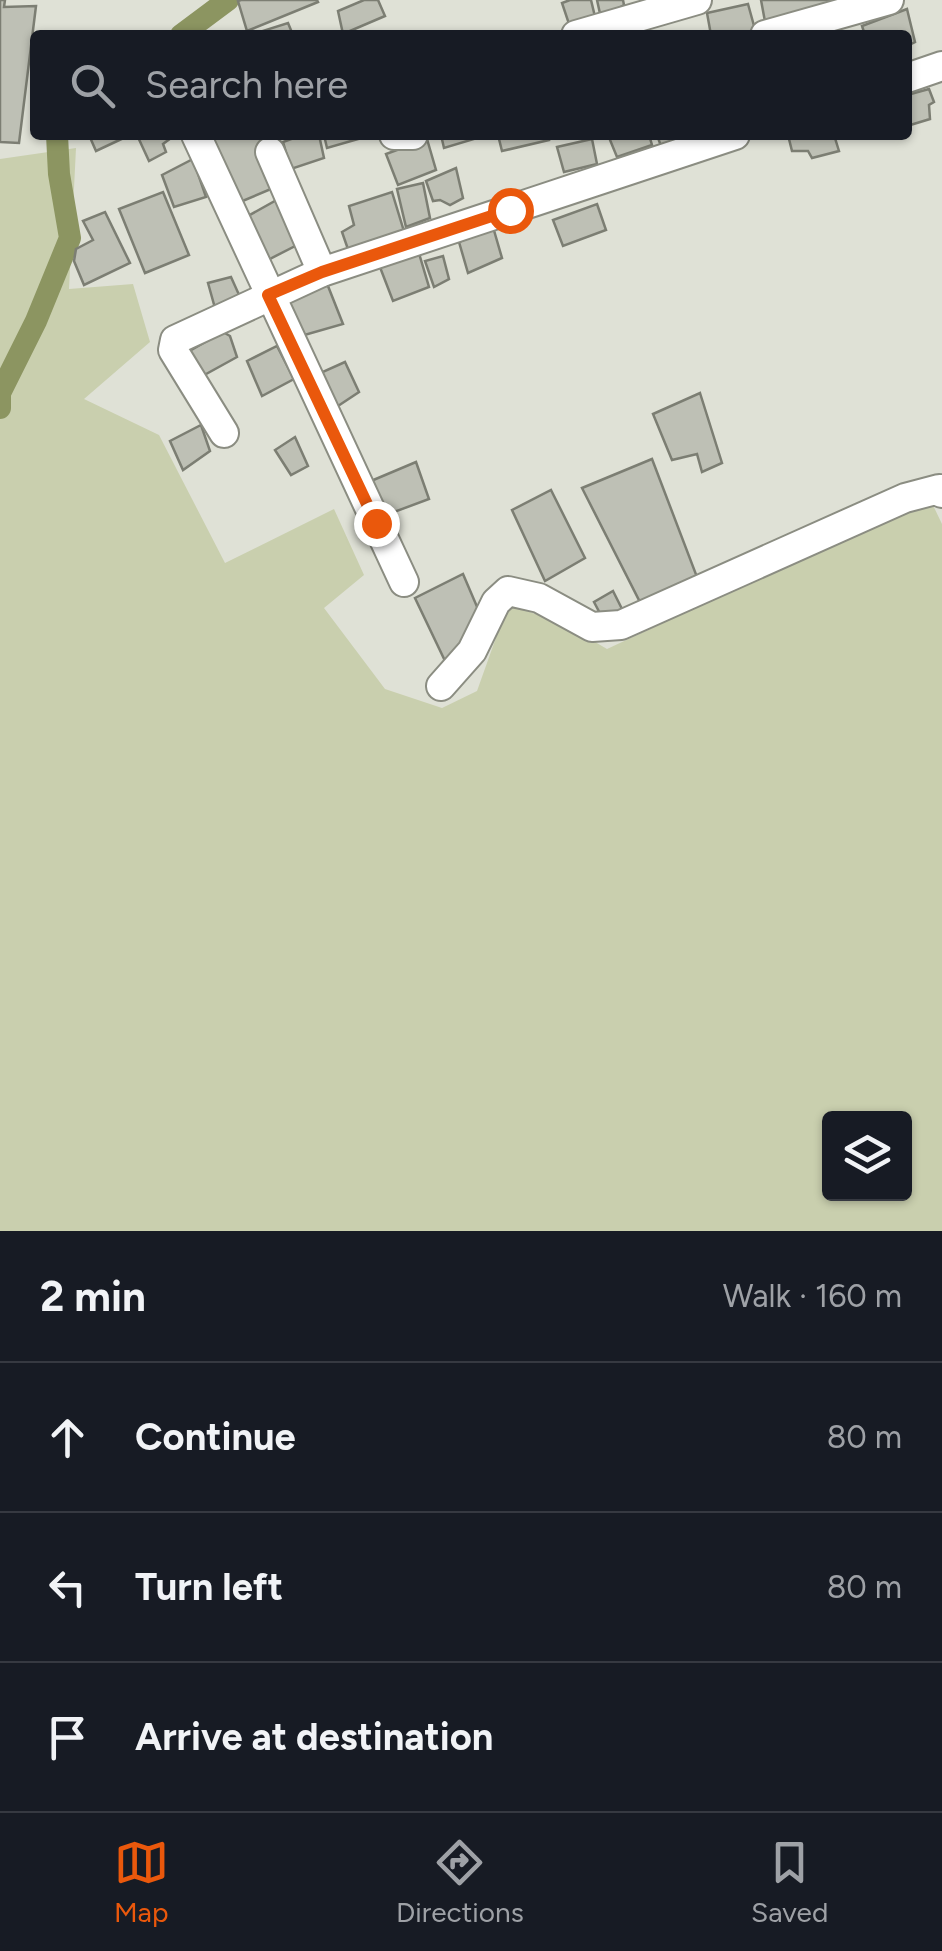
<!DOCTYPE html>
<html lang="en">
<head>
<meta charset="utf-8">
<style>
  :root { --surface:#171b24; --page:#20242c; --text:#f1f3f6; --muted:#9ea1a6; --line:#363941; --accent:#ea580c }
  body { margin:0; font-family:Figtree,sans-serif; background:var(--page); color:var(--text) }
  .controls { position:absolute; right:30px; bottom:30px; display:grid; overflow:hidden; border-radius:10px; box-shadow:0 2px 8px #0004 }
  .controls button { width:90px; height:90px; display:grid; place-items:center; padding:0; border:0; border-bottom:2px solid var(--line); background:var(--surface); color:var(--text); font:50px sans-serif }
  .stop { position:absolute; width:30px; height:30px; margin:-22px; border:8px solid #ea580c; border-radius:50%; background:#fff }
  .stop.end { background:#ea580c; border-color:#fff; box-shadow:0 2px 10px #0008 }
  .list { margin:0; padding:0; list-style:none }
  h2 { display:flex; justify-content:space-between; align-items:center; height:130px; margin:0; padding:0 40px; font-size:42px }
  h2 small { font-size:32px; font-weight:400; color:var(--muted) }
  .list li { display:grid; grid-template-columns:65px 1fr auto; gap:30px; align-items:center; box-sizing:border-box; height:150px; padding:0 40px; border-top:2px solid var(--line) }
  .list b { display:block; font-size:38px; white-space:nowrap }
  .list em { font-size:32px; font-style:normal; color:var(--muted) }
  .icon { flex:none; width:55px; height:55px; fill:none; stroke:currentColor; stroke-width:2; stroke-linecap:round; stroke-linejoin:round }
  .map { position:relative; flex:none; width:942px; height:1231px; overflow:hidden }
  .search { position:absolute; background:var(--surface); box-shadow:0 2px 8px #0004; left:30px; right:30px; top:30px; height:110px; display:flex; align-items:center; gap:25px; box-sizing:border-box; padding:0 35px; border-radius:10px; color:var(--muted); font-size:38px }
  .sheet { height:580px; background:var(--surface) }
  nav { display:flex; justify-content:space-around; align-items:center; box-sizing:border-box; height:140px; border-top:2px solid var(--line); background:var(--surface); font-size:28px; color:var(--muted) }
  nav a { display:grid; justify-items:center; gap:5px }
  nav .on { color:var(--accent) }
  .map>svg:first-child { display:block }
  .green { fill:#c9cfae; fill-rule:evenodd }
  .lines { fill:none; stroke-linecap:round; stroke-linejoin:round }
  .canal { stroke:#8c9561; stroke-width:22 }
  .building { fill:#bec0b5; stroke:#7c7e73; stroke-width:2.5 }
  .minor-casing { stroke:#8b8d82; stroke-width:32 }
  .minor { stroke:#fff; stroke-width:28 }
  .route { stroke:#ea580c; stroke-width:12 }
</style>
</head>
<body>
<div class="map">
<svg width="942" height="1231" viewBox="0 0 942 1231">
  <rect width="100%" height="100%" fill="#dfe1d6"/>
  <!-- green -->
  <path class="green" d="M 76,148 L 69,289 L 133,284 L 150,342 L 84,399 L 159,435 L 225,563 L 334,509 L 364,575 L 324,608 L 385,689 L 442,708 L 477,691 L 508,604 L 568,626 L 607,649 L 930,499 L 942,524 L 942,1231 L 0,1231 L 0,159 ZM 830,1118 L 904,1118 L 904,1194 L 830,1194 Z"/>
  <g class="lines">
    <!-- canal -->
    <g class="canal">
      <polyline points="181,35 228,0"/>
      <polyline points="0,408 0,393 36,321 70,238 59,174 57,135"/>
    </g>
  </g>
  <!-- building -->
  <g class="building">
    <polygon points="0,0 5,0 4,7 36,6 19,143 0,142"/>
    <polygon points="241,0 317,0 318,2 247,31 238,1"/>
    <polygon points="364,0 378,0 385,16 343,34 338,11"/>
    <polygon points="570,0 591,0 596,21 571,30 562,3"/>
    <polygon points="597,0 623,0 624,5 601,18"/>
    <polygon points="761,0 858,0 766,27"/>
    <polygon points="748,4 756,33 711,35 707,13"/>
    <polygon points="907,9 915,42 907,46 907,35 865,35 862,26"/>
    <polygon points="288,23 293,35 250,35"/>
    <polygon points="929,89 934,102 929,105 930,119 907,126 907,95"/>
    <polygon points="89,135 130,135 96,151"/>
    <polygon points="137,135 170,135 171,138 163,144 166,152 149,161"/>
    <polygon points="202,135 260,135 278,186 233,205"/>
    <polygon points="302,135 319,135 324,158 291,169 283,142"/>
    <polygon points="324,135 372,135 327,148"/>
    <polygon points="441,135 483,135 484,136 444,148"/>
    <polygon points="498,135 548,135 549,140 502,151"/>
    <polygon points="608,135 649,135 652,145 617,157"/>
    <polygon points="657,135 688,135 689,139 662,149"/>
    <polygon points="788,135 834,135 839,151 812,158 808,151 792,151"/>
    <polygon points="427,139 436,170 398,185 386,154"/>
    <polygon points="592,139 597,164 564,172 557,147"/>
    <polygon points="193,159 206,197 174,207 162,175"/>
    <polygon points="456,168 463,198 450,205 440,200 433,201 426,181"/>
    <polygon points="423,183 430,218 406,227 397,189"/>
    <polygon points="163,192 189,255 145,273 119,209"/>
    <polygon points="392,192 406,238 350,255 342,232 354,225 349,206"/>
    <polygon points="282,197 303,242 260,264 239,221"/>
    <polygon points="597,204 606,230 563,246 553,220"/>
    <polygon points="105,212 130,263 84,285 74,261 76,249 93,240 83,221"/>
    <polygon points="493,227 502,258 468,273 459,242"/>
    <polygon points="418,250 429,287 393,301 378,262"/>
    <polygon points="443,256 449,279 434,287 425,261"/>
    <polygon points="231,277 240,297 215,308 208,283"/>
    <polygon points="326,281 343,324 301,336 284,300"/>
    <polygon points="223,332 230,336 237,357 197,379 186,353"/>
    <polygon points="277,346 294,379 262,396 247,361"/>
    <polygon points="345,362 359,392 335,408 318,374"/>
    <polygon points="700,393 722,463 702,472 697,454 672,460 653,414"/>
    <polygon points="201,425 210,451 183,470 170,441"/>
    <polygon points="295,437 308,466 291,475 275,450"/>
    <polygon points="652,459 697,577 641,604 582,488"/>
    <polygon points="416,462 429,499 386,515 371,481"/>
    <polygon points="551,490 585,558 545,581 512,510"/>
    <polygon points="463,574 478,609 460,655 446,663 415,598"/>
    <polygon points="613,591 624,613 603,619 594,602"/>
  </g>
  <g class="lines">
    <defs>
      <g id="minor">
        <polyline points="576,35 697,0"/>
        <polyline points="765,35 889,0"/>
        <polyline points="907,78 942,66"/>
        <polyline points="196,135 404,582"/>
        <polyline points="394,135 413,135"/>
        <polyline points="270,152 322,272"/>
        <polyline points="224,433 173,350 175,340 322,272 735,135"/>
        <polyline points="441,686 472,651 496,602 508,591 539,598 592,627 621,625 905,498 939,489 942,493"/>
      </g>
    </defs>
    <!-- minor casing -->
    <use href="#minor" class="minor-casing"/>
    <!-- minor -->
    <use href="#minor" class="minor"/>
  </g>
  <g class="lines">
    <!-- route -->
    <polyline class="route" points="376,523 268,295 322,272 510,210"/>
  </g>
</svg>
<div class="controls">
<button><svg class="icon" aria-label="layers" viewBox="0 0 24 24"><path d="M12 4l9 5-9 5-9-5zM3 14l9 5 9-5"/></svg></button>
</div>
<div class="stop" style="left:510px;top:210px"></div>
<div class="stop end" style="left:376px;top:523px"></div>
<div class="search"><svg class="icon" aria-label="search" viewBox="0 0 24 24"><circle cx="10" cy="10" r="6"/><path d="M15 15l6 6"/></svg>Search here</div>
</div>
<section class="sheet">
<h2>2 min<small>Walk · 160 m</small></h2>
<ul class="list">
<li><svg class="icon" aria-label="ahead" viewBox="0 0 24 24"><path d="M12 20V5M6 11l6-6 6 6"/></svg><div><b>Continue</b></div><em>80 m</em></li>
<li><svg class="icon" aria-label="left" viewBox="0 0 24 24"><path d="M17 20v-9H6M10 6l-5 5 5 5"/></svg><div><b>Turn left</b></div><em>80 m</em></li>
<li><svg class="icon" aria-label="arrive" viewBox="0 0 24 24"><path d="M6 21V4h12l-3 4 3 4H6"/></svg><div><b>Arrive at destination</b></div></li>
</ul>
</section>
<nav>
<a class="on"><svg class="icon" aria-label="map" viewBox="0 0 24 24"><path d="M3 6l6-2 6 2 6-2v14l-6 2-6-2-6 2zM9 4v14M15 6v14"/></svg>Map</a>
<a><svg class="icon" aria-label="directions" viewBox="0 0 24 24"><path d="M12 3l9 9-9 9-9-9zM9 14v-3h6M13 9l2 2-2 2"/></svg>Directions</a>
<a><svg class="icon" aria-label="saved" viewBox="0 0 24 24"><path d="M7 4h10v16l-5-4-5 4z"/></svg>Saved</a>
</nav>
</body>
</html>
